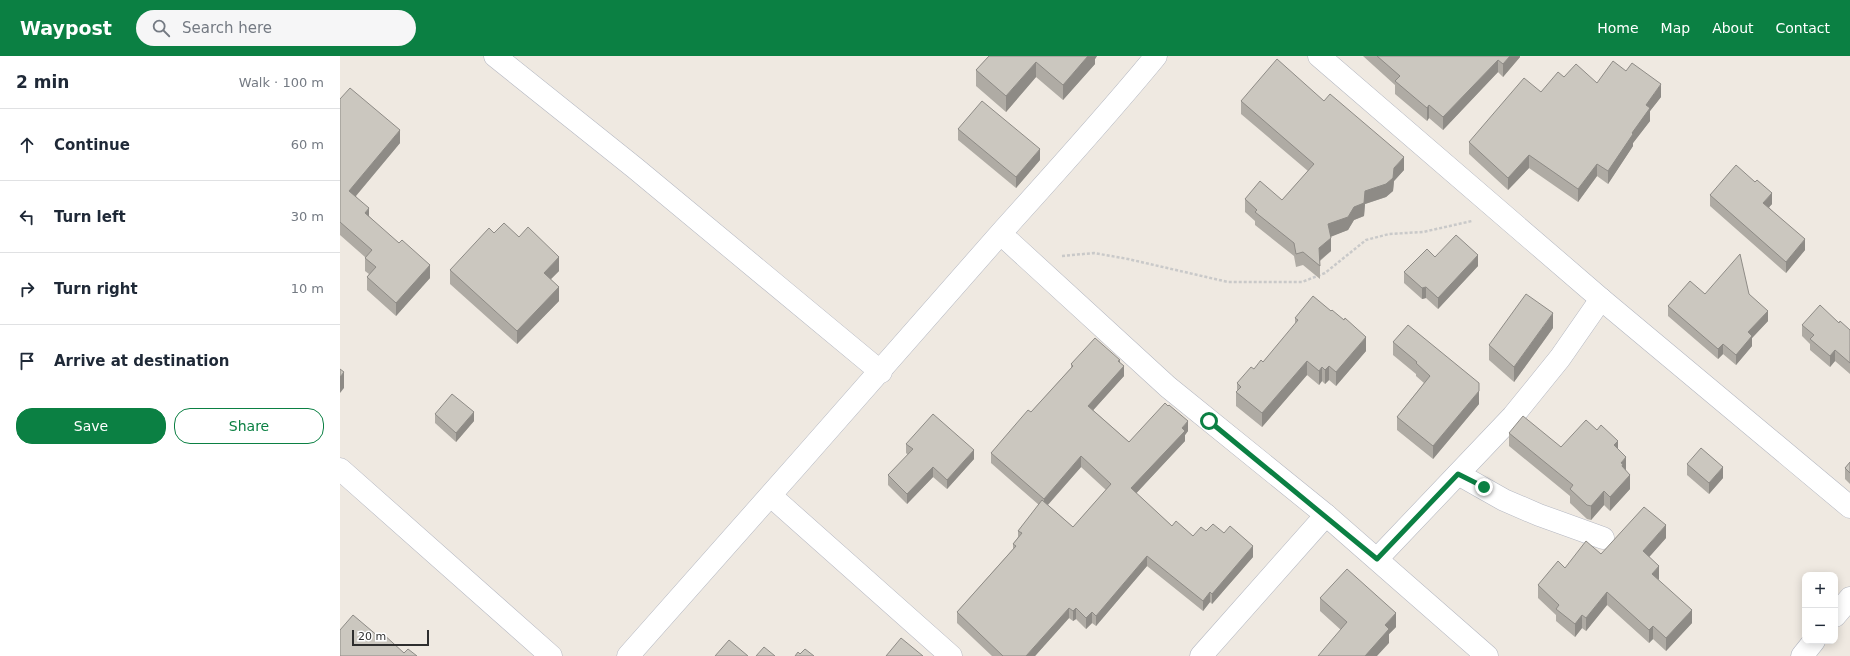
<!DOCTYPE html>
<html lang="en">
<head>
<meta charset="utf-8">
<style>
  :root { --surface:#fff; --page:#f6f6f7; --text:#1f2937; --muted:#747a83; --line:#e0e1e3; --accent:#0b8043 }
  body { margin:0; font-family:"DejaVu Sans",sans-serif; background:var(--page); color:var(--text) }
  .controls { position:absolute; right:12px; bottom:12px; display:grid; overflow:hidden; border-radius:8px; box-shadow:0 2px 10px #0003 }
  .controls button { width:36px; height:36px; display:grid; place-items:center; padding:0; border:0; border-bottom:1px solid var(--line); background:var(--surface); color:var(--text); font:20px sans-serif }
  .scale { position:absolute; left:12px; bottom:10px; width:77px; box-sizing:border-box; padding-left:4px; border:2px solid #2e2e2e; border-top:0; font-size:11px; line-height:14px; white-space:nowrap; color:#2e2e2e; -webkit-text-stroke:3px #fff; paint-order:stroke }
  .stop { position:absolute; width:12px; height:12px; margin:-9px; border:3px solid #0b8043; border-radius:50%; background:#fff }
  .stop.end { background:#0b8043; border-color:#fff; box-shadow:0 1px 4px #0008 }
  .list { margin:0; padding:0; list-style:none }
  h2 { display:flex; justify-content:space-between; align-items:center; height:52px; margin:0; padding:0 16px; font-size:17px }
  h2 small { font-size:13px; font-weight:400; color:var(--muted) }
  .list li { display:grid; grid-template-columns:26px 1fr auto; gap:12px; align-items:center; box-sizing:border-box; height:72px; padding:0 16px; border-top:1px solid var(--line) }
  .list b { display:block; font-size:15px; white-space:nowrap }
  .list em { font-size:13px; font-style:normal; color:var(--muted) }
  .actions { display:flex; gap:8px; padding:12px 16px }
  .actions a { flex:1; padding:9px 0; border:1px solid var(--accent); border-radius:16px; text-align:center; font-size:14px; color:var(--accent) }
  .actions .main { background:var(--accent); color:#fff }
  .icon { flex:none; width:22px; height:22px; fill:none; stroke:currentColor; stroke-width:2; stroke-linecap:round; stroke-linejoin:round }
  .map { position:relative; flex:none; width:1510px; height:600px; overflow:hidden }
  header { display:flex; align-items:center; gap:24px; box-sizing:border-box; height:56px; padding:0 20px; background:var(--accent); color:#fff }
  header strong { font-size:19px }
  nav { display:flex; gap:22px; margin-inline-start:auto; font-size:14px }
  .search { width:280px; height:36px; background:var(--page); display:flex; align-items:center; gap:10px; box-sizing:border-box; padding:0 14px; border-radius:22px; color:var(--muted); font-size:15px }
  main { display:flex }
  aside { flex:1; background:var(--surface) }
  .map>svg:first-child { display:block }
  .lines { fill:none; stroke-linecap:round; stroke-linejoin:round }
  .minor-casing { stroke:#b4b7c1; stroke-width:23 }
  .path { stroke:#c9c9c9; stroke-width:2.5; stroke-dasharray:3 2; stroke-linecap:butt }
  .minor { stroke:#fff; stroke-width:22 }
  .wall { fill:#afaba4; fill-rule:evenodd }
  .shaded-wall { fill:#8e8b86 }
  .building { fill:#cbc7bf; stroke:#8e8b86 }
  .route { stroke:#0b8043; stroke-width:5 }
</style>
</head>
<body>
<header>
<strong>Waypost</strong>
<div class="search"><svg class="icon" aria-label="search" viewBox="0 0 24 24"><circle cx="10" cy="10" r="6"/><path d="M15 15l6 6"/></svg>Search here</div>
<nav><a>Home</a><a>Map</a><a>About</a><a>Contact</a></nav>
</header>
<main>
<aside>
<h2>2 min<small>Walk · 100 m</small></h2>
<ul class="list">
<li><svg class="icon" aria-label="ahead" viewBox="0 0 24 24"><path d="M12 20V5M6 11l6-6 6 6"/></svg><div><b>Continue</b></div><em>60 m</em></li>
<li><svg class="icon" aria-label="left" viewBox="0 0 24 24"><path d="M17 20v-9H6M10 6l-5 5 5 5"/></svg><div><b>Turn left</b></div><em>30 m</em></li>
<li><svg class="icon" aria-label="right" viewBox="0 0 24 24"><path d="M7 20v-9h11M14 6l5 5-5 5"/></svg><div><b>Turn right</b></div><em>10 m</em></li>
<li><svg class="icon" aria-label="arrive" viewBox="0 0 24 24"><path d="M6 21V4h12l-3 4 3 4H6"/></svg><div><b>Arrive at destination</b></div></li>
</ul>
<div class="actions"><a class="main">Save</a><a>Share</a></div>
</aside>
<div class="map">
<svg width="1510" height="600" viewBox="0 0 1510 600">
  <rect width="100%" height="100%" fill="#efe9e1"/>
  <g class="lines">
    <defs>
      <g id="minor">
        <polyline points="155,0 295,112 541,316"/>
        <polyline points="979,0 1261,243 1510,451"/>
        <polyline points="661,178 828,331 986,459 1147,600"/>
        <polyline points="0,413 211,600"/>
        <polyline points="1118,418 1164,444 1199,459 1263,482"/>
        <polyline points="431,440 611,600"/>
        <polyline points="1037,503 1173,360 1220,302 1261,243"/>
        <polyline points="1495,560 1510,542"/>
        <path d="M 288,600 C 413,460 536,319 660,178 C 713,119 766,61 816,0"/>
        <polyline points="861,600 986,459"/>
        <polyline points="1462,600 1474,585"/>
      </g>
    </defs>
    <!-- minor casing -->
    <use href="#minor" class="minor-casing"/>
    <!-- path -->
    <polyline class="path" points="722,200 754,197 788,203 888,226 962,226 985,217 1026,184 1049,178 1083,176 1132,165"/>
    <!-- minor -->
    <use href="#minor" class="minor"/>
  </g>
  <!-- wall -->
  <g class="wall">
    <polygon points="649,0 757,0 755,3 755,8 723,44 696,21 666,56 636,30 636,14"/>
    <polygon points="1023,0 1180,0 1180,1 1163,21 1158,16 1103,74 1089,62 1087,65 1055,38 1055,29"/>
    <polygon points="1224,21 1321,41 1310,55 1310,65 1293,87 1293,90 1268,128 1257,120 1238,146 1189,112 1168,134 1129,98 1129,86 1201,36"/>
    <polygon points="0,43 60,87 16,140 29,160 90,222 56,260 27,234 27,221 29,218 25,215 25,201 0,179"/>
    <polygon points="901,45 1064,114 1054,125 1053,135 1046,141 1025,148 1024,160 1014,164 1008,174 991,180 991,195 980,205 980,223 963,209 956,211 954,200 915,169 915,165 905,156 905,143 942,144 968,115 901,58"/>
    <polygon points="618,73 700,104 676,132 618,84"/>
    <polygon points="1370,139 1432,148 1429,151 1465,194 1446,217 1370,150"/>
    <polygon points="154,177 179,181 219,215 211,223 219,245 177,288 110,228 110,214"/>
    <polygon points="1095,201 1138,210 1098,253 1086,242 1082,243 1064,227 1064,216"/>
    <polygon points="1365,238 1409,238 1428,265 1412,282 1412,290 1396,309 1383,298 1378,303 1328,260 1328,250"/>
    <polygon points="955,262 1026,295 996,330 989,324 985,328 982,325 979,329 967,319 922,371 896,350 896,336 897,335 897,327 923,306 955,269"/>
    <polygon points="1499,267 1510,274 1510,318 1495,305 1490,311 1470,294 1470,288 1462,280 1462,269"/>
    <polygon points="1213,272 1174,326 1149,304 1149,289"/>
    <polygon points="1053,286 1139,348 1093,403 1057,374 1057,361 1084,327 1076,320 1076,318 1053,299"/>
    <path d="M 780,306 L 784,320 L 753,354 L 789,386 L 848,375 L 845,379 L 845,385 L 796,437 L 832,470 L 853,480 L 866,475 L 884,477 L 913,501 L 872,548 L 870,546 L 863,555 L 807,510 L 756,570 L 752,567 L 746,573 L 736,563 L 733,565 L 729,562 L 695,600 L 652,600 L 617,567 L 617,556 L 673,493 L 673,488 L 678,481 L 678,475 L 699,449 L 651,407 L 651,397 L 691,356 L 731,312 L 731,308 ZM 741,411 L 766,434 L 733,471 L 708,449 Z"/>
    <polygon points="95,358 134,365 116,386 95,367"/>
    <polygon points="1257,374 1278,393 1286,415 1290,433 1270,455 1264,449 1251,464 1247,463 1230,447 1230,440 1169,390 1169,377 1221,391"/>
    <polygon points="566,388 634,403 607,433 593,421 567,448 548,429 548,419 568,399 566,397"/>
    <polygon points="1510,406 1510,428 1505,423 1505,412"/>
    <polygon points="1347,408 1383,422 1369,438 1347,419"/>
    <polygon points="1326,482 1309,501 1319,523 1318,524 1352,567 1326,595 1313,583 1309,587 1267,549 1246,575 1242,572 1235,581 1216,565 1216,559 1198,542 1198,529 1225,512 1261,498"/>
    <polygon points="980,542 1056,571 1049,578 1049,587 1001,574 980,555"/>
  </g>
  <!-- shaded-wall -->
  <g class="shaded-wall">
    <polygon points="748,0 757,0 755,3 755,8 723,44 723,29"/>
    <polygon points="1170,0 1180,0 1180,1 1163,21 1163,8"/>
    <polygon points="1158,4 1158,16 1103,74 1103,61"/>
    <polygon points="696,6 696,21 666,56 666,40"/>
    <polygon points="1321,28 1321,41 1310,55 1310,65 1293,87 1293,90 1268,128 1268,115 1306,49"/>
    <polygon points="1089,49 1089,62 1087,65 1087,52"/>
    <polygon points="60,74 60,87 9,148 9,135"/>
    <polygon points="700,93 700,104 676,132 676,121"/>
    <polygon points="1189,99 1189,112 1168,134 1168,122"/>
    <polygon points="1064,101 1064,114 1054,125 1053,135 1046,141 1025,148 1024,160 1014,164 1008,174 988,182 988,168 1025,135 1054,112"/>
    <polygon points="1257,108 1257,120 1238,146 1238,133"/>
    <polygon points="1432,137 1432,148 1423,158 1423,147"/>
    <polygon points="29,152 29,165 25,157"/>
    <polygon points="991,182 991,195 979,205 979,192"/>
    <polygon points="1465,183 1465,194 1446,217 1446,206"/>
    <polygon points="1138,199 1138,210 1098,253 1098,242"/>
    <polygon points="219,201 219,215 204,230 204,217"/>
    <polygon points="90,209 90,222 56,260 56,247"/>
    <polygon points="219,231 219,245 177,288 177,275"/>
    <polygon points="1086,231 1086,242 1082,243 1082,232"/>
    <polygon points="1428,255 1428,265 1412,282 1412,290 1396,309 1396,299 1408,276"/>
    <polygon points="1213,257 1213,272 1174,326 1174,311"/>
    <polygon points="1026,281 1026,295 996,330 996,316"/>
    <polygon points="1383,288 1383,298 1378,303 1378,293"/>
    <polygon points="1495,294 1495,305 1490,311 1490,300"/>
    <polygon points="780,304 780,314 784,310 784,320 748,360 748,350"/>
    <polygon points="967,305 967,319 922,371 922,357"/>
    <polygon points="989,310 989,324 985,328 985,314"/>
    <polygon points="982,311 982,325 979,329 979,315"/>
    <polygon points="4,316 4,332 0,337 0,321"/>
    <polygon points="1139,335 1139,348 1093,403 1093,390"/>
    <polygon points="134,356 134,365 116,386 116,377"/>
    <polygon points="848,365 848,375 845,379 845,385 791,443 791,432"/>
    <polygon points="1278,385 1278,399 1274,389"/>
    <polygon points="634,394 634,403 607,433 607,424"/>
    <polygon points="741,400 741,411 704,453 704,443"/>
    <polygon points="1286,401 1286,415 1283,418 1281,407"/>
    <polygon points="593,411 593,421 567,448 567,438"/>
    <polygon points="1383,411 1383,422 1369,438 1369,427"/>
    <polygon points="1290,419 1290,433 1270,455 1270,441"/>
    <polygon points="1264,435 1264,449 1251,464 1251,450"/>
    <polygon points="1326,469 1326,482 1303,508 1303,495"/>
    <polygon points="913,490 913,501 872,548 872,538"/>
    <polygon points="807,500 807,510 756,570 756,560"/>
    <polygon points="1319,510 1319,523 1312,531 1312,518"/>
    <polygon points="870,536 870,546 863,555 863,545"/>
    <polygon points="1267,536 1267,549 1246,575 1246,562"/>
    <polygon points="729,552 729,562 695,600 686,600"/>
    <polygon points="736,552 736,563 733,565 733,555"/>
    <polygon points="1352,554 1352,567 1326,595 1326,582"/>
    <polygon points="752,556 752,567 746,573 746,562"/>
    <polygon points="1056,557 1056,571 1049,578 1049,587 1037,600 1025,600 1045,569"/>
    <polygon points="1242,559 1242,572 1235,581 1235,568"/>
    <polygon points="1313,570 1313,583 1309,587 1309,574"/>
  </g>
  <!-- building -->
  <g class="building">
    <polygon points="649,0 748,0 723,29 696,6 666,40 636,14"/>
    <polygon points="1037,0 1170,0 1163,8 1158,4 1103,61 1089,49 1087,52 1055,25 1060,20"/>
    <polygon points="937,3 984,45 990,38 1064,101 1054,112 1053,122 1046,128 1025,135 1024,147 1014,151 1008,161 988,168 991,182 979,192 980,210 963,196 956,198 954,187 915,156 917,154 905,143 920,125 942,144 974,108 901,45"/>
    <polygon points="1273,5 1286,15 1292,7 1321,28 1306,49 1310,52 1292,77 1293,78 1268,115 1257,108 1238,133 1189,99 1168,122 1129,86 1184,22 1201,36 1218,16 1224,21 1236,8 1257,27"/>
    <polygon points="10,32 60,74 9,135 29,152 25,157 59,187 62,184 90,209 56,247 27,221 36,211 25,202 32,194 0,166 0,43"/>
    <polygon points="642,45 700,93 676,121 618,73"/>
    <polygon points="1396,109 1415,126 1417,124 1432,137 1423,147 1465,183 1446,206 1370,139"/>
    <polygon points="164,167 179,181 188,171 219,201 204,217 219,231 177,275 110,214 149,172 154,177"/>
    <polygon points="1116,179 1138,199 1098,242 1086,231 1082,232 1064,216 1087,193 1095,201"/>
    <polygon points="1400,198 1409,238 1428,255 1408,276 1412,280 1396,299 1383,288 1378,293 1328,250 1350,225 1365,238"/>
    <polygon points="1186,238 1213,257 1174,311 1149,289"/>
    <polygon points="973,240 991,255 992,254 1004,264 1005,262 1026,281 996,316 989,310 985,314 982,311 979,315 967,305 922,357 896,336 901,331 897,327 911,311 914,313 921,304 923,306 958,264 955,262"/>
    <polygon points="1480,249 1499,267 1500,265 1510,274 1510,307 1495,294 1490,300 1470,283 1474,279 1462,269"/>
    <polygon points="1068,269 1139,327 1139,335 1093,390 1057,361 1090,320 1076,307 1077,306 1053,286"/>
    <polygon points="755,282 780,304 778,305 784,310 748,350 789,386 825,347 828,350 829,349 848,365 842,372 845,375 791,432 832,470 836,465 853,480 861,471 866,475 873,468 884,477 890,470 913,490 872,538 870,536 863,545 807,500 756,560 752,556 746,562 736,552 733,555 729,552 686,600 663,600 617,556 676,490 673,488 682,477 678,475 702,444 733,471 771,428 741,400 704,443 651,397 688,354 691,356 733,310 731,308"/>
    <polygon points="0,313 4,316 0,321"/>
    <polygon points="112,338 134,356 116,377 95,358"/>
    <polygon points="593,358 634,394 607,424 593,411 567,438 548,419 573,393 566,388"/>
    <polygon points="1183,360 1221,391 1246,364 1257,374 1261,369 1278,385 1274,389 1286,401 1281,407 1283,408 1282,410 1290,419 1270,441 1264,435 1251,450 1247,449 1230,433 1233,429 1169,377"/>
    <polygon points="1361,392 1383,411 1369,427 1347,408"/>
    <polygon points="1510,406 1510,417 1505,412"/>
    <polygon points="1304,451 1326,469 1303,495 1319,510 1312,518 1352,554 1326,582 1313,570 1309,574 1267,536 1246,562 1242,559 1235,568 1216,553 1219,549 1198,529 1218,505 1225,512 1246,485 1261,498"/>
    <polygon points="1007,513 1056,557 1045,569 1049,573 1025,600 978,600 1007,566 980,542"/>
    <polygon points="13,559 39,581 42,577 64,597 68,593 77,600 0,600 0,574"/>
    <polygon points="561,582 583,600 546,600"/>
    <polygon points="389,584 408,600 375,600"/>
    <polygon points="424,591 435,600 416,600"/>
    <polygon points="465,593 474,600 455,600 458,596 460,598"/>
  </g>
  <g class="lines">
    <!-- route -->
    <polyline class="route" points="869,365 1037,503 1118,418 1144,431"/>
  </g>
</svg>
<div class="controls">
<button>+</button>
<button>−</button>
</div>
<div class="scale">20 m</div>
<div class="stop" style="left:869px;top:365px"></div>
<div class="stop end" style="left:1144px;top:431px"></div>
</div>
</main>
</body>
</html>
